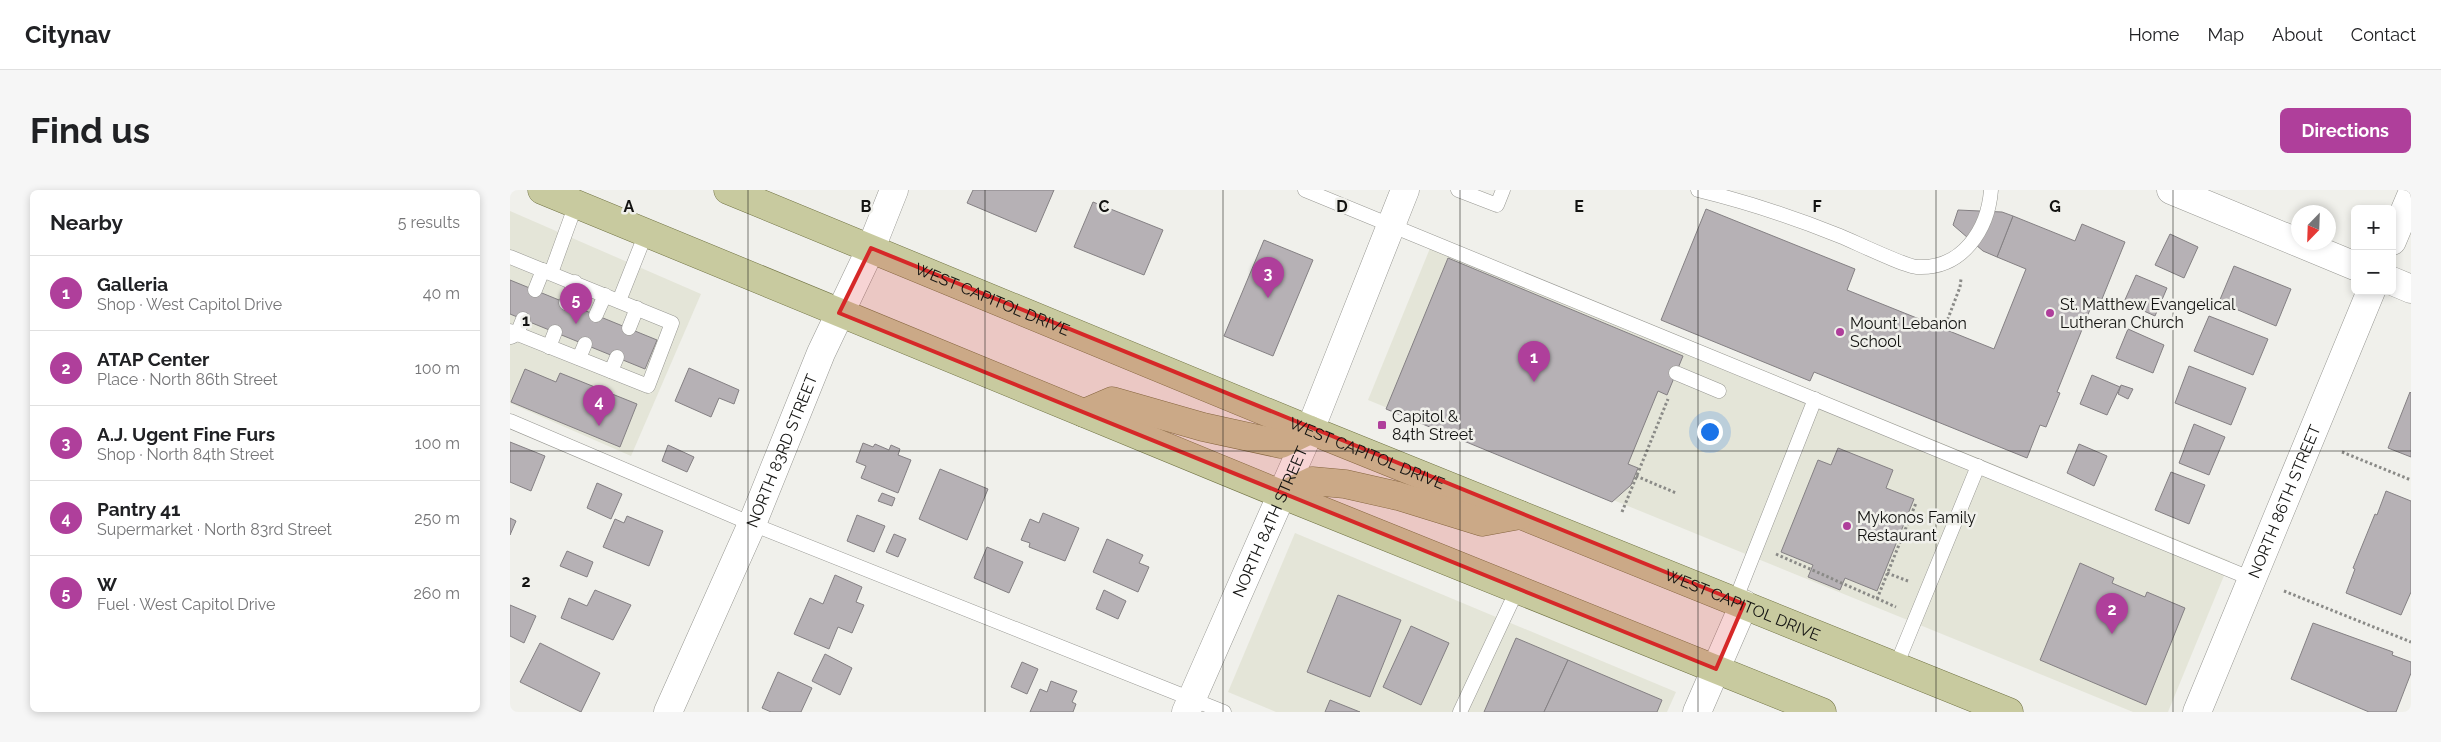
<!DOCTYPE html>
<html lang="en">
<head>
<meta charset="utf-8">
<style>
  :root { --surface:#fff; --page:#f6f6f6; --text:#202124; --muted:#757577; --line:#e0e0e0; --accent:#af3f9b }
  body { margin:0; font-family:Raleway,sans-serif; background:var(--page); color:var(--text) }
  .controls { position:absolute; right:15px; top:15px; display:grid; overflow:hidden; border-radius:8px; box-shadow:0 2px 8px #0003 }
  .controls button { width:45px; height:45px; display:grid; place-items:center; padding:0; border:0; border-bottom:1px solid var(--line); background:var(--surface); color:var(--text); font:25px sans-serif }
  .compass { position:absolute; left:1781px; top:15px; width:45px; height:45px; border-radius:50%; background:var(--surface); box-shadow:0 2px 8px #0003; rotate:203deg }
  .you { position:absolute; left:1199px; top:241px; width:18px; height:18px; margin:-12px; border:4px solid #fff; border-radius:50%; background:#1a73e8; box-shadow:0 0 0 8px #1a73e833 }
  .badge { display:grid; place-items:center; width:32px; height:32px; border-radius:50%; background:var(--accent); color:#fff; font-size:16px; font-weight:700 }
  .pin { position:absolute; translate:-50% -41px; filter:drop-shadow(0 1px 2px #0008) }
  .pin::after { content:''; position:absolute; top:26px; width:18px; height:15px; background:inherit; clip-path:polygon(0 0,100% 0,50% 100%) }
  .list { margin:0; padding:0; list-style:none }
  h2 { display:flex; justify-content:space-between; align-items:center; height:65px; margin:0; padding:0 20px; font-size:21px }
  h2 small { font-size:16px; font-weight:400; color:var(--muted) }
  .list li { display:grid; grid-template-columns:32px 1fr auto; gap:15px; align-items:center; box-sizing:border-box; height:75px; padding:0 20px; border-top:1px solid var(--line) }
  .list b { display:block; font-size:19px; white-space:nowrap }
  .list p { margin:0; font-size:16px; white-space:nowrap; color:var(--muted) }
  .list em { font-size:16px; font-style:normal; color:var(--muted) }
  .map { position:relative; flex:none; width:1901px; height:522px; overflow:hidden; border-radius:8px }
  header { display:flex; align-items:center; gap:30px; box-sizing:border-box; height:70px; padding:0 25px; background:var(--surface); border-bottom:1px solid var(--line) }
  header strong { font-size:24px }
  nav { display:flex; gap:28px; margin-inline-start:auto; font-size:18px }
  .intro { display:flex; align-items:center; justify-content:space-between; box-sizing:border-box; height:120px; padding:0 30px }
  h1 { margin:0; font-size:35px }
  .button { padding:12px 22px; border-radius:8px; background:var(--accent); color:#fff; font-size:18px; font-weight:700 }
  main { display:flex; gap:30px; padding:0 30px }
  aside { flex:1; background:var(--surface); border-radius:8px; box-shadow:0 2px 8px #0003 }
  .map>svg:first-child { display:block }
  .built { fill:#e4e5d8 }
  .building { fill:#b6b1b5; stroke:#848083 }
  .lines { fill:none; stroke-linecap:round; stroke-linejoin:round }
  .service-casing { stroke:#979792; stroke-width:15 }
  .minor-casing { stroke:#979792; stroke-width:29 }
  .tertiary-casing { stroke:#979792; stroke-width:29 }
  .primary-casing { stroke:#717344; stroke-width:29 }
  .path { stroke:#8a8a87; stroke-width:3; stroke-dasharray:2.5 2.5; stroke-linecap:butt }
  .service { stroke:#fff; stroke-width:14 }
  .minor { stroke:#fff; stroke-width:28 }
  .tertiary { stroke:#fff; stroke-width:28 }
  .primary { stroke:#c8ca9f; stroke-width:28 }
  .marked { fill:#d62828; fill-opacity:0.2; stroke:#d62828; stroke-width:4; stroke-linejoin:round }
  .grid { fill:none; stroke:#131311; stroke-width:1; stroke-opacity:0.55 }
  .poi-dot { fill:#af3f9b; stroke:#f0f0eb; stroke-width:2 }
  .labels { text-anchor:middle; stroke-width:5; stroke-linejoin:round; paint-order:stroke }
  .street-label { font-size:16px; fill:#131311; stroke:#f0f0eb }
  .poi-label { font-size:16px; fill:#131311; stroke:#f0f0eb; text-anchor:start }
  .grid-label { font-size:16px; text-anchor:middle; font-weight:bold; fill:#131311; stroke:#f0f0eb; stroke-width:5; stroke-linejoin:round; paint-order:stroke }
</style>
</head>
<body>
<header>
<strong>Citynav</strong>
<nav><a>Home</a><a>Map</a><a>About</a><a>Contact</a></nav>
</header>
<div class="intro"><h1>Find us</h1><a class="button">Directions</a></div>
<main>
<aside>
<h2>Nearby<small>5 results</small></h2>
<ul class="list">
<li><span class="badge">1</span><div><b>Galleria</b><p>Shop · West Capitol Drive</p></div><em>40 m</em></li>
<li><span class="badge">2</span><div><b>ATAP Center</b><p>Place · North 86th Street</p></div><em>100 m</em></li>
<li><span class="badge">3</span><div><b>A.J. Ugent Fine Furs</b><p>Shop · North 84th Street</p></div><em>100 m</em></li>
<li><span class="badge">4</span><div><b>Pantry 41</b><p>Supermarket · North 83rd Street</p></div><em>250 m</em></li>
<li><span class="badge">5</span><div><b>W</b><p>Fuel · West Capitol Drive</p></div><em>260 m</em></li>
</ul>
</aside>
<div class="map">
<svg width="1901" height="522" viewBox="0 0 1901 522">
  <rect width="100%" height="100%" fill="#f0f0eb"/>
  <!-- built -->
  <g class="built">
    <polygon points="0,21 191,104 121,266 0,213"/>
    <polygon points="925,46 1720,371 1658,522 1623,522 858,210"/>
    <polygon points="785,343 1166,502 1157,522 766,522 718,502"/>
  </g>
  <!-- building -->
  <g class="building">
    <polygon points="463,0 544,0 526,42 457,13"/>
    <polygon points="583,12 653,40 634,85 564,57"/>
    <polygon points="1196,19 1345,79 1337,100 1484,159 1516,79 1487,67 1503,26 1565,51 1572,34 1615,52 1592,109 1585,107 1547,202 1550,203 1536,237 1530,235 1517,268 1304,182 1300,191 1151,130"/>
    <polygon points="1448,20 1492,22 1503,26 1487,67 1473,61 1443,35"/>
    <polygon points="1660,44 1688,57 1674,88 1645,75"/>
    <polygon points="754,50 803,70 763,166 714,146"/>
    <polygon points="938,68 1173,166 1157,205 1148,201 1118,274 1128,278 1121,295 1102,312 876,219"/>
    <polygon points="1724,76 1781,99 1766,136 1709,112"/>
    <polygon points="1626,85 1657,98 1645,126 1614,112"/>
    <polygon points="0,90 147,150 135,179 0,124"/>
    <polygon points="1699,126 1758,149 1743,185 1684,161"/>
    <polygon points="1618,139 1654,155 1643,183 1606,168"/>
    <polygon points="1679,176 1736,198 1721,235 1665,213"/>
    <polygon points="179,178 229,200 224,214 209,208 201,227 165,211"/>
    <polygon points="15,179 46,192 50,183 127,214 110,257 1,212"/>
    <polygon points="1582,185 1610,197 1597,225 1570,214"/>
    <polygon points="1611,195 1623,199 1618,209 1608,204"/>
    <polygon points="1900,202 1901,203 1901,267 1878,258"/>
    <polygon points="1684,234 1715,247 1699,285 1669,273"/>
    <polygon points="0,252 35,266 21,301 0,292"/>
    <polygon points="353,253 363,257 365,254 379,260 381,255 390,259 388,265 401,270 388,303 351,288 356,276 346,272"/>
    <polygon points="1569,254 1597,266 1584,296 1557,283"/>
    <polygon points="158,255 184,267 177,282 152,271"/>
    <polygon points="1328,258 1383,280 1376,298 1404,309 1367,401 1335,388 1330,400 1298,387 1303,375 1271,362 1308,270 1321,275"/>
    <polygon points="430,279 478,299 457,350 409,329"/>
    <polygon points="1661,282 1695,295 1679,334 1645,320"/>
    <polygon points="87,293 112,304 101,329 77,318"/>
    <polygon points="1876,301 1901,311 1901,402 1891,425 1836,403 1845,379 1843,378 1865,324 1867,325"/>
    <polygon points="372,303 385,308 382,316 368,311"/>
    <polygon points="533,323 569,338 555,371 519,357 520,353 511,350 520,329 529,333"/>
    <polygon points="347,325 375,336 364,362 337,351"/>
    <polygon points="117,326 153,341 139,376 93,357 105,329 114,333"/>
    <polygon points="0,328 6,331 0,345"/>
    <polygon points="384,344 396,349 388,367 376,362"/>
    <polygon points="597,349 633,365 629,373 639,377 628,402 583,382"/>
    <polygon points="477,357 513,372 499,403 464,388"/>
    <polygon points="57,361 83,372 77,387 50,376"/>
    <polygon points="1570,373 1604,388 1602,393 1635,407 1637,402 1675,418 1636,515 1530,470"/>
    <polygon points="325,385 352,397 346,412 354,415 342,443 328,437 319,459 284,444 300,408 313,414"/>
    <polygon points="85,400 121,415 103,450 51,428 59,408 77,416"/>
    <polygon points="594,400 616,411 608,429 586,419"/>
    <polygon points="828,405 891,430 860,507 797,482"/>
    <polygon points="0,415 26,426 14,453 0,446"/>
    <polygon points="1803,433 1883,462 1882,465 1901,472 1901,483 1886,522 1859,522 1781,489"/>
    <polygon points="901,436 939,453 911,515 873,497"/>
    <polygon points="1006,448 1058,470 1034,522 974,522"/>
    <polygon points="30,453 90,483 71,522 10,492"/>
    <polygon points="315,464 342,478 330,505 302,491"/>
    <polygon points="1058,470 1152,510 1147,522 1034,522"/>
    <polygon points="512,472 528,479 517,504 501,497"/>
    <polygon points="268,482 302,498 291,522 261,522 252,518"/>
    <polygon points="541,491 567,501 562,512 566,514 563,522 520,522 530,499 537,502"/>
    <polygon points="820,510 850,522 815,522"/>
  </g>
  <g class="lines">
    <defs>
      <g id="service">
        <polyline points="795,0 1742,389"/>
        <polyline points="948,0 987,15 993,0"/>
        <path d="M 1188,0 C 1237,12 1283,27 1330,46 C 1345,52 1396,77 1408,77 C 1452,79 1478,40 1481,0"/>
        <polyline points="0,67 162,133 138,196 0,141"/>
        <polyline points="41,83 66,14"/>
        <polyline points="25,100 33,80"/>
        <polyline points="109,111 136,43"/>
        <polyline points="56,113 65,92"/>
        <polyline points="86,125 95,105"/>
        <polyline points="119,138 127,118"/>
        <polyline points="1,147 7,144 13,129"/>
        <polyline points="39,157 45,142"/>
        <polyline points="69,168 75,154"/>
        <polyline points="101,181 107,167"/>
        <polyline points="1166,183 1209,201"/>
        <polyline points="0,231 242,334 714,522"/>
        <polyline points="1225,411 1305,209"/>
        <polyline points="1386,476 1468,276"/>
        <polyline points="950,522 1007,400"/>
      </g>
      <g id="minor">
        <polyline points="1661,0 1845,76"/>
        <polyline points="1882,51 1901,6"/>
        <polyline points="1882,91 1901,99"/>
        <path id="s1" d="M 158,522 L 242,334 L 311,163 L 361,58 L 384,0"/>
        <polyline points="1187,522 1234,414"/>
        <path id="s2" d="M 1687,522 L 1861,101"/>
      </g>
      <g id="tertiary">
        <path id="s3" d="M 676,522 L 800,240 L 895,0"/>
      </g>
      <g id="primary">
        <polyline points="32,0 773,305 1312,522"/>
        <path id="s4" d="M 218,0 L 800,240 L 1499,522"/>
        <polyline points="574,223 602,211 693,237 771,254 800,240"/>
        <polyline points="773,305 802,291 835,294 888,306 972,332 1010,325"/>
      </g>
    </defs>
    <!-- service casing -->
    <use href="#service" class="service-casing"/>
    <!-- minor casing -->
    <use href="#minor" class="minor-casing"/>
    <!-- tertiary casing -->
    <use href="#tertiary" class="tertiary-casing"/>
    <!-- primary casing -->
    <use href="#primary" class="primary-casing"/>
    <!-- path -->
    <g class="path">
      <polyline points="1434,139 1450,97 1451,89"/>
      <polyline points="1832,262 1901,290"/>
      <polyline points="1126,286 1166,303"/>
      <polyline points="1112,322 1158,209"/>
      <polyline points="1266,364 1386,417"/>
      <polyline points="1377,383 1398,391"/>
      <polyline points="1774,401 1901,452"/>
      <polyline points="1367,409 1406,313"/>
    </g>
    <!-- service -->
    <use href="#service" class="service"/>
    <!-- minor -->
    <use href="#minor" class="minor"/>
    <!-- tertiary -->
    <use href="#tertiary" class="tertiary"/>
    <!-- primary -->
    <use href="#primary" class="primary"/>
  </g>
  <!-- marked area -->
  <path class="marked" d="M 361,58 L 1234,414 L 1206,479 L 329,123 Z"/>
  <!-- grid -->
  <path class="grid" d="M 238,0 L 238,522M 475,0 L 475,522M 713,0 L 713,522M 950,0 L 950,522M 1188,0 L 1188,522M 1426,0 L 1426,522M 1663,0 L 1663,522M 0,261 L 1901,261"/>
  <!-- markers -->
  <g class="poi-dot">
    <circle cx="1540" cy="123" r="5"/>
    <circle cx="1330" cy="142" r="5"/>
    <rect x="867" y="230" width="10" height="10" rx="2.5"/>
    <circle cx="1337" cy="336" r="5"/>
  </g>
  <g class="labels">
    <!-- street labels -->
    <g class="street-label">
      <text dy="6" stroke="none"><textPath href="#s4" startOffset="286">WEST CAPITOL DRIVE</textPath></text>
      <text dy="6" stroke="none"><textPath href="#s1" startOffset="285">NORTH 83RD STREET</textPath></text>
      <text dy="6" stroke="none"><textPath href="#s4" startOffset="691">WEST CAPITOL DRIVE</textPath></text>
      <text dy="6" stroke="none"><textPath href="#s2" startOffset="228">NORTH 86TH STREET</textPath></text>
      <text dy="6" stroke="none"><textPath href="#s3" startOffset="208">NORTH 84TH STREET</textPath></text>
      <text dy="6" stroke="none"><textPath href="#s4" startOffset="1096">WEST CAPITOL DRIVE</textPath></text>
    </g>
    <!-- poi labels -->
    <g class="poi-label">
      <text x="1550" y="120">St. Matthew Evangelical<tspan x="1550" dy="18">Lutheran Church</tspan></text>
      <text x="1340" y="139">Mount Lebanon<tspan x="1340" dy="18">School</tspan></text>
      <text x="882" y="232">Capitol &amp;<tspan x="882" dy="18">84th Street</tspan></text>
      <text x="1347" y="333">Mykonos Family<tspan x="1347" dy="18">Restaurant</tspan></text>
    </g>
  </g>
  <g class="grid-label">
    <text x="119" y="22">A</text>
    <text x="356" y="22">B</text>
    <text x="594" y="22">C</text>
    <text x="832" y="22">D</text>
    <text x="1069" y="22">E</text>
    <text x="1307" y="22">F</text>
    <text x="1545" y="22">G</text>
    <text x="16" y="136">1</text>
    <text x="16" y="397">2</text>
  </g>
</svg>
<div class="controls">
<button>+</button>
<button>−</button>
</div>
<svg class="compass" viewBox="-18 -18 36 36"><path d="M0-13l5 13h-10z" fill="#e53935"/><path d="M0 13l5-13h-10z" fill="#757577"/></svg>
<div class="you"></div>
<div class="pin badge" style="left:1024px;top:192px">1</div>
<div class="pin badge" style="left:1602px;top:444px">2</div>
<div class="pin badge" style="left:758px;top:108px">3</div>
<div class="pin badge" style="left:89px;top:236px">4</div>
<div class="pin badge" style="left:66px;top:134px">5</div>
</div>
</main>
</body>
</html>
